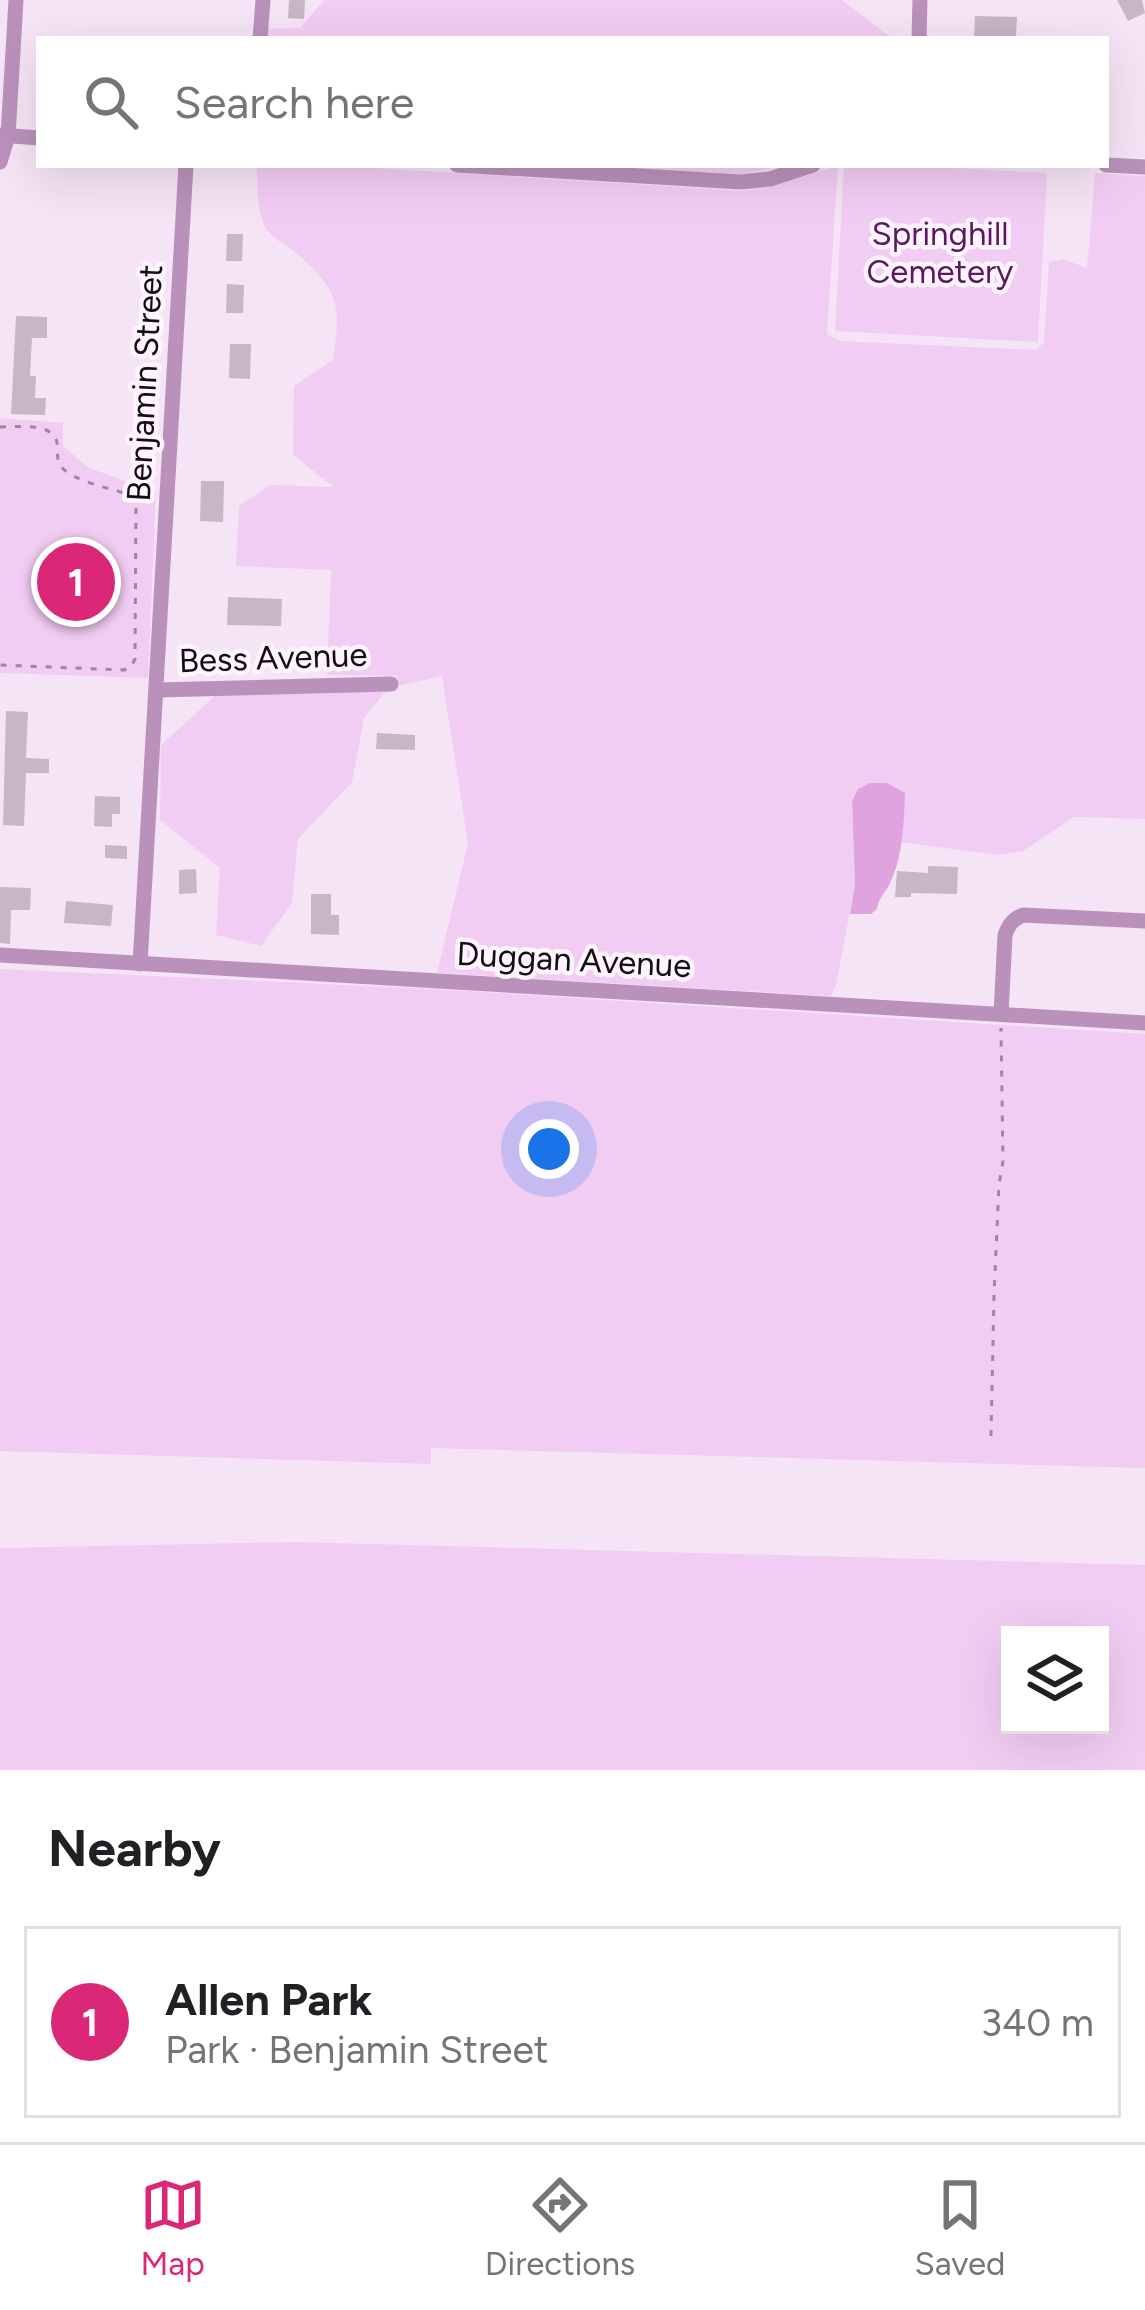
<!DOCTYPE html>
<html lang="en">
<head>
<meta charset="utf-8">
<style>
  :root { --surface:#fff; --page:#f2f2f2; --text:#202124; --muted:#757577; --line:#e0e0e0; --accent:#db2777 }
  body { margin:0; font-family:Figtree,sans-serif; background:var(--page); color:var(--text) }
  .controls { position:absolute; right:36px; bottom:36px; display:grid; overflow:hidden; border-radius:0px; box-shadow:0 12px 48px #0002 }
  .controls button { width:108px; height:108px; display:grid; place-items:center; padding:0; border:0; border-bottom:3px solid var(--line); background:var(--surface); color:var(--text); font:60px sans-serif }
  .you { position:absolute; left:549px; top:1149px; width:42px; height:42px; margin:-30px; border:9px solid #fff; border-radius:50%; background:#1a73e8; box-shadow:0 0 0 18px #1a73e833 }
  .badge { display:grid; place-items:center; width:78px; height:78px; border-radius:50%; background:var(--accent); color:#fff; font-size:39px; font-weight:700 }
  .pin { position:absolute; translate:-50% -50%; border:6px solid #fff; box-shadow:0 3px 12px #0006 }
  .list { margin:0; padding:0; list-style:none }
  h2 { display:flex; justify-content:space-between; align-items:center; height:156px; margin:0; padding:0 48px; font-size:51px }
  h2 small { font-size:39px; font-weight:400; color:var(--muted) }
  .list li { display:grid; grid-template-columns:78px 1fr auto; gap:36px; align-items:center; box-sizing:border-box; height:192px; margin:0 24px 24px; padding:0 24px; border:3px solid var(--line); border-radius:0px }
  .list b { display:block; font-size:45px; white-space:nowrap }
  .list p { margin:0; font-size:39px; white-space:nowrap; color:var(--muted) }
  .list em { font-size:39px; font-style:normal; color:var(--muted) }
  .icon { flex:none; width:66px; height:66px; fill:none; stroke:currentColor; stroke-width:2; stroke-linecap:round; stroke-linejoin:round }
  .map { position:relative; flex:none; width:1145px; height:1770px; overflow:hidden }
  .search { position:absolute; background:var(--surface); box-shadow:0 12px 48px #0002; left:36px; right:36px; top:36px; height:132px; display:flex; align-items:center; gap:30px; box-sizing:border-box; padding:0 42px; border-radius:0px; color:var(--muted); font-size:45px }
  .sheet { height:372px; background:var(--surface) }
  nav { display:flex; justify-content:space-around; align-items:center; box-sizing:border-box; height:168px; border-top:3px solid var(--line); background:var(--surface); font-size:33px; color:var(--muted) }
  nav a { display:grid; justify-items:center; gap:6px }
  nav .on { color:var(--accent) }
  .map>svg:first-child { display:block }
  .green { fill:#f2cdf3; fill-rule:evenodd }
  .water { fill:#dfa4e0 }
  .building { fill:#c6b6c6 }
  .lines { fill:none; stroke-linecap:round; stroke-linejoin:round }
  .path { stroke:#978b97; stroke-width:3; stroke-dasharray:6 9; stroke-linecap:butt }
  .minor { stroke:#ba91bb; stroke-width:15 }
  .labels { text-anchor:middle; stroke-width:9; stroke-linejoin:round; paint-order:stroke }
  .park-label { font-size:33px; fill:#5c1760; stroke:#fef4fe }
  .street-label { font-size:33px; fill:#130e13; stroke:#fef4fe }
</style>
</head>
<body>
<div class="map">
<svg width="1145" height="1770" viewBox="0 0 1145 1770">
  <rect width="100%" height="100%" fill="#f5e4f5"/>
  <!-- green -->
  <g class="green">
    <polygon points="324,0 842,0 893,39 267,39 268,29 300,28"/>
    <path d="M 257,165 L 330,165 L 741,191 L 770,187 L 838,166 L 827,334 L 840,341 L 1037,350 L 1044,342 L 1049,262 L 1063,259 L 1087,268 L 1095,173 L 1145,176 L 1145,819 L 1074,817 L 1023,851 L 998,855 L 900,842 L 904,809 L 870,783 L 859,789 L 852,801 L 855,884 L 836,985 L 831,996 L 437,973 L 468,843 L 442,676 L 398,686 L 397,676 L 327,675 L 331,570 L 236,566 L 239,506 L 270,485 L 334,487 L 293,455 L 294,386 L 333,360 C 341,305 340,291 296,253 C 288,246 273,239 267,230 C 257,215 257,182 257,165 Z"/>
    <polygon points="584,165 789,165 741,174"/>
    <polygon points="844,165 902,165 1047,173 1038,342 835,331"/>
    <polygon points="0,418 63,423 63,446 89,468 156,492 148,678 0,673"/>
    <polygon points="326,692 385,692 364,718 352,782 298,839 292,903 261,946 216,935 220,868 160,820 161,745 216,695"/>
    <polygon points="0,969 433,989 1145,1034 1145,1468 431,1448 431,1464 0,1451"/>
    <path d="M 296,1542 L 1145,1565 L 1145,1770 L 0,1770 L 0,1548 ZM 1010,1635 L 1100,1635 L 1100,1725 L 1010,1725 Z"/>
  </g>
  <!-- water -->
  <path class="water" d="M 870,783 L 887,783 L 905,793 C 904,821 903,857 890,883 C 885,894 879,896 877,909 L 871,914 L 850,914 L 855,884 L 852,801 L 858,789 Z"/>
  <!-- building -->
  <g class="building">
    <polygon points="289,0 305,0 304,19 288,18"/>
    <polygon points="1117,0 1142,0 1145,13 1128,21"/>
    <polygon points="975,16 1017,17 1016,38 974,36"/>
    <polygon points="227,234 243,234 242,261 226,261"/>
    <polygon points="227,284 244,285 243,313 226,313"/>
    <polygon points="16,316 47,317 47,338 32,338 30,376 36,376 35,398 46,398 45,415 11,414"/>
    <polygon points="230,344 251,344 250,379 229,378"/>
    <polygon points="201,481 224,481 223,522 200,521"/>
    <polygon points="228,597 282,599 281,626 227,625"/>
    <polygon points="6,711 28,712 26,758 49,759 49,773 26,773 24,826 3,825"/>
    <polygon points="377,733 415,735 415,750 376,749"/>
    <polygon points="95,796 120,797 120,814 112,814 112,827 94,826"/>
    <polygon points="105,845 127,846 127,859 105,858"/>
    <polygon points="928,866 958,867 957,894 911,893 911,897 895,897 897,871 928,873"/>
    <polygon points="196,869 197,893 179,894 179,870"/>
    <polygon points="0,887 31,888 30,910 11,910 10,944 0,943"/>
    <polygon points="311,894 331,894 331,915 339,915 339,935 311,934"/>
    <polygon points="66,901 113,905 111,926 64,923"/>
  </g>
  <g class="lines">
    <!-- path -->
    <g class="path">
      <path d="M 0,427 C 15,427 46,423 55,437 C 60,445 55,457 60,465 C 70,481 113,489 131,495 L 136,500 L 135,659 L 131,667 L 124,670 L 0,665"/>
      <polyline points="991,1436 994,1295 999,1185 1003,1161 1001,1028"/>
    </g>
    <!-- minor -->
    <g class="minor">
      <polyline points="260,39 263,0"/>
      <polyline points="919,39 920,0"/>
      <polyline points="0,135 39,138"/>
      <polyline points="0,162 8,136 16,0"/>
      <polyline points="457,165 741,182 770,179 813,165"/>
      <polyline points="1106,165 1145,167"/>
      <polyline points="158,690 391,684"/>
      <polyline points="0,955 1145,1023"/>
      <polyline points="140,964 186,165"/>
      <path d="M 1001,1014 L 1005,935 C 1009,924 1013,919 1023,915 L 1145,921"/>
    </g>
  </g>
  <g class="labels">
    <!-- park labels -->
    <g class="park-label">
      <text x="940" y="245">Springhill<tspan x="940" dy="38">Cemetery</tspan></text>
    </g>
    <!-- street labels -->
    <g class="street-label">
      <text transform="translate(144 383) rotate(-87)" y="12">Benjamin Street</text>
      <text transform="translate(273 657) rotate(-2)" y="12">Bess Avenue</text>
      <text transform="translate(574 959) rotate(3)" y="12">Duggan Avenue</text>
    </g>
  </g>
</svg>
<div class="controls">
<button><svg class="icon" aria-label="layers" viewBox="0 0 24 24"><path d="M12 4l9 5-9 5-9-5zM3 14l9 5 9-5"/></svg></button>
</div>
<div class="you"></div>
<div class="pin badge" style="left:76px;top:582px">1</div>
<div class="search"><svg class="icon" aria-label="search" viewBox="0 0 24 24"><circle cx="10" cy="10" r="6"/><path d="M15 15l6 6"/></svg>Search here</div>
</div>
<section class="sheet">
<h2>Nearby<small></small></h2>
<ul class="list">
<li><span class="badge">1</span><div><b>Allen Park</b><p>Park · Benjamin Street</p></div><em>340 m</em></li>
</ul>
</section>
<nav>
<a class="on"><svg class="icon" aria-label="map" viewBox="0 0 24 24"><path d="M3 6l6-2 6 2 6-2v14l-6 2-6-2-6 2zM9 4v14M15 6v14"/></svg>Map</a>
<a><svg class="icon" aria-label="directions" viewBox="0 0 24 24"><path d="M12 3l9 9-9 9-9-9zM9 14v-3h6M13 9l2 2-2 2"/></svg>Directions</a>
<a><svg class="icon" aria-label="saved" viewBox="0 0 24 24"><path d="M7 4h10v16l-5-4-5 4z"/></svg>Saved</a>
</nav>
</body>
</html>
